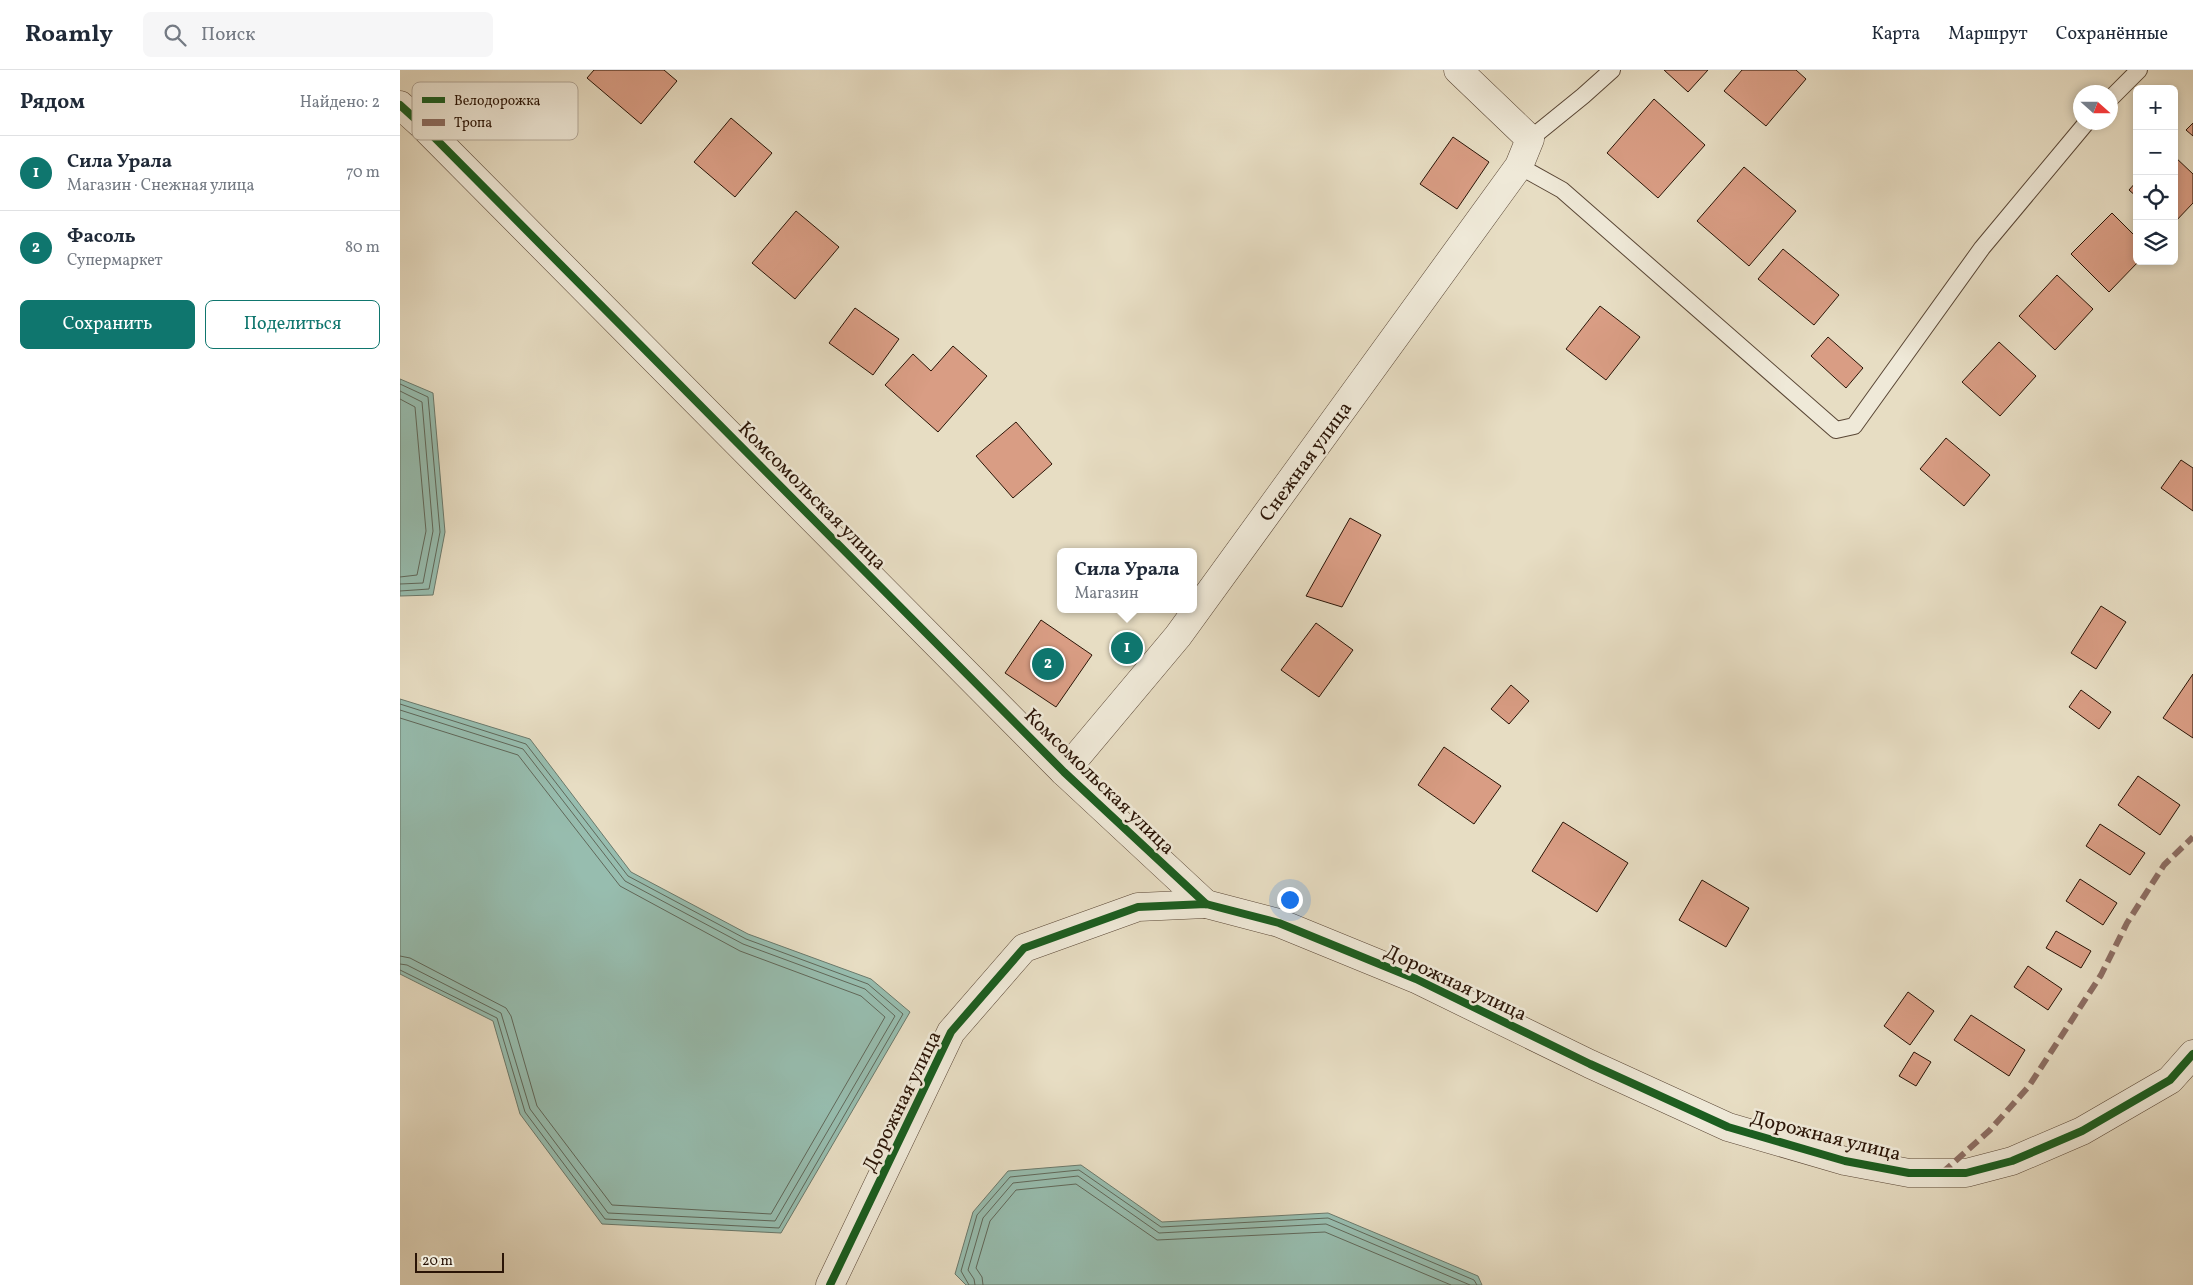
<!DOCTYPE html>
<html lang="ru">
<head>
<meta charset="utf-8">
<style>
  :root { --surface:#fff; --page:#f6f6f7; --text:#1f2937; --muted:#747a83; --line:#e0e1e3; --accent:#0f766e }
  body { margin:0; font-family:Vollkorn,serif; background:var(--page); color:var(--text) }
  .controls { position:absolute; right:15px; top:15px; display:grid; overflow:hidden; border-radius:8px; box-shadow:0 2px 8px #0003 }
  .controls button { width:45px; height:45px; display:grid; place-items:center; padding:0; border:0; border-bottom:1px solid var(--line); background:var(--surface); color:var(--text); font:25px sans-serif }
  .compass { position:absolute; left:1673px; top:15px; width:45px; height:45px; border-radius:50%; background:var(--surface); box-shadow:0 2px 8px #0003; rotate:111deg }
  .scale { position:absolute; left:15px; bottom:12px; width:89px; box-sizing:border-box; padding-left:5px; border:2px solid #2a1406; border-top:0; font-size:14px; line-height:18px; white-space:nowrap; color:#2a1406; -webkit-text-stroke:4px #efe9d8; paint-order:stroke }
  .you { position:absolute; left:889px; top:829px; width:18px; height:18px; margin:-12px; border:4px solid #fff; border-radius:50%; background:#1a73e8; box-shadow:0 0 0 8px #1a73e833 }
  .badge { display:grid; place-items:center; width:32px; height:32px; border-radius:50%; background:var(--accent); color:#fff; font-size:16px; font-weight:700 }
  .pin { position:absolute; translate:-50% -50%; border:2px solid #fff; box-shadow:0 1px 5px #0006 }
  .popup { position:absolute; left:657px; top:478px; width:140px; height:65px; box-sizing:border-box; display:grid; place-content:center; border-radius:8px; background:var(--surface); filter:drop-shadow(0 1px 4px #0005); font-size:16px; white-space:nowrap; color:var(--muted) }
  .popup b { font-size:19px; color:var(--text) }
  .popup::after { content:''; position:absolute; left:50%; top:100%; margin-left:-10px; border:10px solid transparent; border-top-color:var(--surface) }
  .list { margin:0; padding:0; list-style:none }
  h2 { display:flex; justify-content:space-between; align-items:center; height:65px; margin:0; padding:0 20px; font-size:21px }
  h2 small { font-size:16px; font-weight:400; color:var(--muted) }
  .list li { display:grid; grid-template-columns:32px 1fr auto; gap:15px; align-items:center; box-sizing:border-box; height:75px; padding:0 20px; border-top:1px solid var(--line) }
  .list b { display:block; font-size:19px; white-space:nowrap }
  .list p { margin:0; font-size:16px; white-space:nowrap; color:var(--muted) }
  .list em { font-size:16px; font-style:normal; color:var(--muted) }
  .actions { display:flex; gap:10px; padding:15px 20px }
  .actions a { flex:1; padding:11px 0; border:1px solid var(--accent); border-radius:8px; text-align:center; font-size:18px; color:var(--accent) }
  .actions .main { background:var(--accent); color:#fff }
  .icon { flex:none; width:28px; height:28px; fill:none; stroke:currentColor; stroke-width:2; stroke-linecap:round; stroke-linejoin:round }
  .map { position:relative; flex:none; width:1793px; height:1215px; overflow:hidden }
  header { display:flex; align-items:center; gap:30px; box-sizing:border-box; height:70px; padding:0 25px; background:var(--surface); border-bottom:1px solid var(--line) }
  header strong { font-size:24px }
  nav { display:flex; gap:28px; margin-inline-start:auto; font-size:18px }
  .search { width:350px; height:45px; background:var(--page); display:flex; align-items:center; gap:12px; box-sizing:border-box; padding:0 18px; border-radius:8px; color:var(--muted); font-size:19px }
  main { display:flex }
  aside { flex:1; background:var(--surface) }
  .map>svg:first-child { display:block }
  .water { fill:#97bdaf; stroke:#6b796b }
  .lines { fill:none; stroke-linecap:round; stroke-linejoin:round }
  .shore { stroke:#60685a; stroke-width:1 }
  .building { fill:#d99d84; stroke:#2a1406 }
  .service-casing { stroke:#594635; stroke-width:18 }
  .minor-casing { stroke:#594635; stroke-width:29 }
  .tertiary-casing { stroke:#594635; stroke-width:29 }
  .service { stroke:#efe9d8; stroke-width:16 }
  .minor { stroke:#efe9d8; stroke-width:28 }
  .tertiary { stroke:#efe9d8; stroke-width:28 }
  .quiet { stroke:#8d6e63; stroke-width:6; stroke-dasharray:12 6; stroke-linecap:butt }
  .cycleway-casing { stroke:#efe9d8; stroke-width:11 }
  .cycleway { stroke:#1b5e20; stroke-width:8 }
  .labels { text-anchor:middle; stroke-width:5; stroke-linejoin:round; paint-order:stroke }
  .street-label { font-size:20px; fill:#2a1406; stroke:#efe9d8 }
  .key { fill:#efe9d8; stroke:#b4a999; stroke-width:1 }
  .key-label { font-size:14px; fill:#2a1406 }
</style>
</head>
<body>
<header>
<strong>Roamly</strong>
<div class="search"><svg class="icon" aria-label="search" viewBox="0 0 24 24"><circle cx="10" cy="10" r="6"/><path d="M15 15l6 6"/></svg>Поиск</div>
<nav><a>Карта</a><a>Маршрут</a><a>Сохранённые</a></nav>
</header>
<main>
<aside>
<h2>Рядом<small>Найдено: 2</small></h2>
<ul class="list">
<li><span class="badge">1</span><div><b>Сила Урала</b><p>Магазин · Снежная улица</p></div><em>70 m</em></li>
<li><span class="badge">2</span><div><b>Фасоль</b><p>Супермаркет</p></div><em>80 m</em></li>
</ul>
<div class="actions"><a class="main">Сохранить</a><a>Поделиться</a></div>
</aside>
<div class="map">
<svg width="1793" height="1215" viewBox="0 0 1793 1215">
  <rect width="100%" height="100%" fill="#e7ddc3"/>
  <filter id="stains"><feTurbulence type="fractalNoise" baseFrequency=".004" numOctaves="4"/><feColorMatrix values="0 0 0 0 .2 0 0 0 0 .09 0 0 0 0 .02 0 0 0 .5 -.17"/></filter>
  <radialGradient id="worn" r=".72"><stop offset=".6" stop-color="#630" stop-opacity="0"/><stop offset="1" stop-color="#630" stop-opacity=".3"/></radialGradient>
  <!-- water -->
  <g class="water">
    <polygon points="0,309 33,323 45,462 33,525 0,526"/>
    <polygon points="0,629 130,669 231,802 348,864 471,909 510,942 381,1163 202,1154 120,1044 93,951 0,904"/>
    <polygon points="681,1095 762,1152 928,1143 1078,1206 1082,1215 566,1215 555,1204 573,1142 608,1101"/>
  </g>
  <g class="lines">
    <!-- shore -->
    <g class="shore">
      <polyline points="0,314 28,327 40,462 29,519 0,521"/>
      <polyline points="0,321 22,332 33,461 23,513 0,514"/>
      <polyline points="0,329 15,337 26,461 17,505 0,507"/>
      <polyline points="0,634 126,674 228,806 346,869 468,914 503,944 379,1158 205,1149 125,1042 97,948 0,900"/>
      <polyline points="0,640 123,679 225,811 343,874 465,919 495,946 375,1151 208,1143 130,1039 101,943 7,895 0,894"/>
      <polyline points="0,648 118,685 220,816 340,881 461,926 485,947 371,1144 212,1135 137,1036 111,946 106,938 10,888 0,886"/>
      <polyline points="569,1215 561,1201 577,1145 610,1107 679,1100 761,1157 928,1148 1074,1210 1077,1215"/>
      <polyline points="575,1215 574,1209 568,1200 583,1148 613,1113 678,1106 759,1163 926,1154 1070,1215"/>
      <polyline points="583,1215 582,1207 576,1198 590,1151 616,1120 676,1114 757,1170 925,1162 1051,1215"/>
    </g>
  </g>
  <!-- building -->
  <g class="building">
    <polygon points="194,0 264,0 277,11 241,54 187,8"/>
    <polygon points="1264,0 1308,0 1288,22"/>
    <polygon points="1342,0 1396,0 1406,9 1366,56 1324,21"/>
    <polygon points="1254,29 1305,75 1258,128 1207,83"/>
    <polygon points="331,48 372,83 335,127 294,92"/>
    <polygon points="1793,53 1793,66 1786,60"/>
    <polygon points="1053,67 1089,92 1057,139 1020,114"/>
    <polygon points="1774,86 1793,104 1793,133 1774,153"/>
    <polygon points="1344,97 1396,141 1349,196 1297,151"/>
    <polygon points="1737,111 1737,127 1729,120"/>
    <polygon points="396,141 439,177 395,229 352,193"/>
    <polygon points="1712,143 1737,168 1737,191 1739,191 1709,222 1671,184"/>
    <polygon points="1383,179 1439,225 1414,255 1358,209"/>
    <polygon points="1657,205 1693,239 1655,280 1619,246"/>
    <polygon points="1200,236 1240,267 1206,310 1166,279"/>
    <polygon points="455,238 499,269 473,305 429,273"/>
    <polygon points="1428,267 1463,298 1446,318 1411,286"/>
    <polygon points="1599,272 1636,306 1600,346 1562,312"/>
    <polygon points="553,276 587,306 538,362 485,315 513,284 531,301"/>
    <polygon points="616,352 652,394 613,428 576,386"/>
    <polygon points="1546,368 1590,405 1564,436 1520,399"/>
    <polygon points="1781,390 1793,398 1793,441 1761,418"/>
    <polygon points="950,448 981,465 942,537 906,526"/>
    <polygon points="1701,536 1726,552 1696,599 1671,583"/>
    <polygon points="641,550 692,585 656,637 605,603"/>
    <polygon points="916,553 953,580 919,627 881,600"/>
    <polygon points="1793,604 1793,668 1763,648"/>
    <polygon points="1111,615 1129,631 1109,654 1091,639"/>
    <polygon points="1681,620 1711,642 1699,659 1669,637"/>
    <polygon points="1044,677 1101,716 1074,754 1018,715"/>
    <polygon points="1738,706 1780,735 1760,765 1718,735"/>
    <polygon points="1163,752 1228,793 1197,842 1132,801"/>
    <polygon points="1700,754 1745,783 1730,805 1686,776"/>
    <polygon points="1680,809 1717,833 1703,855 1666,831"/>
    <polygon points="1302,810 1349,838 1326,877 1279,850"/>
    <polygon points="1656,861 1691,881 1681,898 1646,878"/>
    <polygon points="1628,896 1662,919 1648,940 1614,917"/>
    <polygon points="1508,922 1534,941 1510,975 1484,956"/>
    <polygon points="1571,945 1625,980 1609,1006 1554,970"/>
    <polygon points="1514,982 1531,992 1516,1016 1499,1006"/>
  </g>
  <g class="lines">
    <defs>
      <g id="service">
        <polyline points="1710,29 1739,0"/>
        <polyline points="1130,69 1183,26 1212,0"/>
        <polyline points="1119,96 1162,120 1436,360 1454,356 1582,178 1687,52"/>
      </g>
      <g id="minor">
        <polyline points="0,35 22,55 664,702 806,834"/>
        <polyline points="664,702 778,566 1119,96 1130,69 1058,0"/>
        <polyline points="430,1215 551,962 624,878 738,837 806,834"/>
      </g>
      <polyline id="tertiary" points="806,834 879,853 1016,909 1190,994 1328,1057 1445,1091 1509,1103 1566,1103 1612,1091 1682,1061 1770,1010 1793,984"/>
    </defs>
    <!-- service casing -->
    <use href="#service" class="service-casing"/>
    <!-- minor casing -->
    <use href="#minor" class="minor-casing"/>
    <!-- tertiary casing -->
    <use href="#tertiary" class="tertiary-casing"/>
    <!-- service -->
    <use href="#service" class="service"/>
    <!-- minor -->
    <use href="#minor" class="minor"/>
    <!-- tertiary -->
    <use href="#tertiary" class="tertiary"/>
    <!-- quiet -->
    <polyline class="quiet" points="1542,1103 1590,1060 1629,1016 1701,905 1727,853 1764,795 1793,767"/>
    <defs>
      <g id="cycleway">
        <polyline points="0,35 22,55 664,702 806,834"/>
        <polyline points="430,1215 551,962 624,878 738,837 806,834 879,853 1016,909 1190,994 1328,1057 1445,1091 1509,1103 1566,1103 1612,1091 1682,1061 1770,1010 1793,984"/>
      </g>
    </defs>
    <!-- cycleway casing -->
    <use href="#cycleway" class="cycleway-casing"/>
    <!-- cycleway -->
    <use href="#cycleway" class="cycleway"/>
  </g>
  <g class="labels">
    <!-- street labels -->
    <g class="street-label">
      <text transform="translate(905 391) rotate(-54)" y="7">Снежная улица</text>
      <text transform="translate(413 425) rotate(45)" y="7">Комсомольская улица</text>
      <text transform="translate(700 711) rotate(44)" y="7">Комсомольская улица</text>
      <text transform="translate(1056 912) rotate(25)" y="7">Дорожная улица</text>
      <text transform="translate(501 1031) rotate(-64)" y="7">Дорожная улица</text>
      <text transform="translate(1426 1065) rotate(14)" y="7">Дорожная улица</text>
    </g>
  </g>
  <!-- legend -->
  <rect x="12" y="12" width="166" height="58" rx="8" class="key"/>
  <rect x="22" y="27" width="23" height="6" fill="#1b5e20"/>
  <rect x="22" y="49" width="23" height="7" fill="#8d6e63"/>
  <g class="key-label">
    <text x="54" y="35">Велодорожка</text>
    <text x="54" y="57">Тропа</text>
  </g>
  <rect width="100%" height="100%" filter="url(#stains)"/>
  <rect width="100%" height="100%" fill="url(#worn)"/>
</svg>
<div class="controls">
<button>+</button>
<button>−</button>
<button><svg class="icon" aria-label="locate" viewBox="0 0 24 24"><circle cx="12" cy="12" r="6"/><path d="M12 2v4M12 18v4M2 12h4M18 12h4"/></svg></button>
<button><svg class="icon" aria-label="layers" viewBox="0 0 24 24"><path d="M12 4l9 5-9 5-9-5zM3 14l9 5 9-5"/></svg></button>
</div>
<svg class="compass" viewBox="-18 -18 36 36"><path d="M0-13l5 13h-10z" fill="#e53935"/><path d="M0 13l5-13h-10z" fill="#747a83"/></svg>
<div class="scale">20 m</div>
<div class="you"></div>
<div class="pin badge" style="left:727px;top:578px">1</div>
<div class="popup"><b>Сила Урала</b>Магазин</div>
<div class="pin badge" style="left:648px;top:594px">2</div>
</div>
</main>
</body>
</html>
